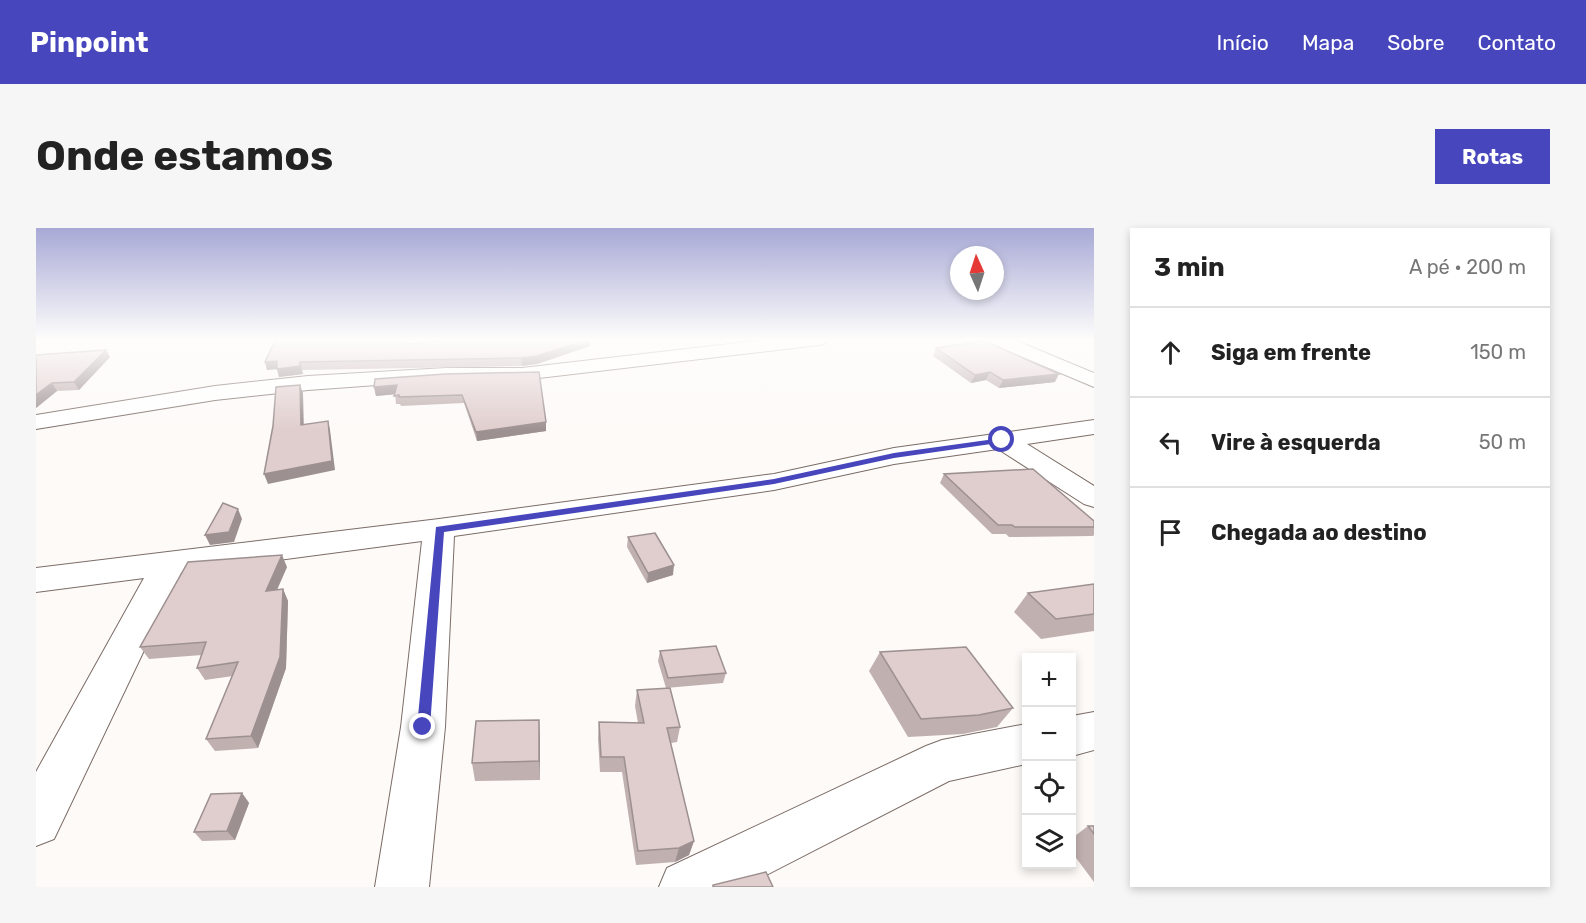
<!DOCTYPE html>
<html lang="pt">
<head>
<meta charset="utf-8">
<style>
  :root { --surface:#fff; --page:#f6f6f6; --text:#222; --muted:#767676; --line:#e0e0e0; --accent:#4746bc }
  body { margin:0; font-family:Rubik,sans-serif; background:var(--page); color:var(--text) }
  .controls { position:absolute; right:18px; bottom:18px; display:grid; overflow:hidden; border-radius:0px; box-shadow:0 3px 9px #0003 }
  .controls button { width:54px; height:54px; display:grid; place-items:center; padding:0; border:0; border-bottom:2px solid var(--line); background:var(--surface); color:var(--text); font:30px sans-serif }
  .compass { position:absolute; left:914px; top:18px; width:54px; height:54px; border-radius:50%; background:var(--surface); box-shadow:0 3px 9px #0003; rotate:357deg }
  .stop { position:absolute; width:18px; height:18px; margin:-14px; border:4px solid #4746bc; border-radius:50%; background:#fff }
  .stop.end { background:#4746bc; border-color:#fff; box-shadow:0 2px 6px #0008 }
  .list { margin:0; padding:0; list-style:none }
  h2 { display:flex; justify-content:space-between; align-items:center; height:78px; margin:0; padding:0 24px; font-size:26px }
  h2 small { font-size:20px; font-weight:400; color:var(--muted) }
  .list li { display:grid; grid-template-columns:39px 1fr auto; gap:18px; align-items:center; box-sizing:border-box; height:90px; padding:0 24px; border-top:2px solid var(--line) }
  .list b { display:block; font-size:22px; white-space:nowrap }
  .list em { font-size:20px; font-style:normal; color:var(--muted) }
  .icon { flex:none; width:33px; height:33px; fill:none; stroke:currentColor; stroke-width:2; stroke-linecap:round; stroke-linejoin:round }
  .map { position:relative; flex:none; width:1058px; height:659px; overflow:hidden; border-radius:0px }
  header { display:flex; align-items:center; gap:36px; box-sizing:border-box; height:84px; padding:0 30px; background:var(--accent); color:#fff }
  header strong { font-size:28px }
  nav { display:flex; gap:33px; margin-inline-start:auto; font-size:21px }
  .intro { display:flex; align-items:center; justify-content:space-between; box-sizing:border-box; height:144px; padding:0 36px }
  h1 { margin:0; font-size:42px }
  .button { padding:15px 27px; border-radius:0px; background:var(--accent); color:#fff; font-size:21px; font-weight:700 }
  main { display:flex; gap:36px; padding:0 36px }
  aside { flex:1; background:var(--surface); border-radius:0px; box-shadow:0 3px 9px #0003 }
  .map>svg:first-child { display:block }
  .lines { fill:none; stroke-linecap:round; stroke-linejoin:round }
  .minor-casing { stroke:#7b6c66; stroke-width:2 }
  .minor { fill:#fff; fill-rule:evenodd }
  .wall { fill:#c1b0b0 }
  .shaded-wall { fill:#9d9090 }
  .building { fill:#e0cdcd; stroke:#9d9090; stroke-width:1.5 }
  .route { fill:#4746bc }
</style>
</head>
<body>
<header>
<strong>Pinpoint</strong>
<nav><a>Início</a><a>Mapa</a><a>Sobre</a><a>Contato</a></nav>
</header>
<div class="intro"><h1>Onde estamos</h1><a class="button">Rotas</a></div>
<main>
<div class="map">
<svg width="1058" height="659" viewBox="0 0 1058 659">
  <rect width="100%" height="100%" fill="#fdfaf8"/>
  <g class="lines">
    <defs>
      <g id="minor">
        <polygon points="737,111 792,111 790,115 783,117 486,152 410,152 272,162 179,172 0,201 0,187 179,158 272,148 410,140 486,140"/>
        <polygon points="951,111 976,111 1058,145 1058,159 953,115"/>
        <polygon points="1058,192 1058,206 991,216 1058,258 1058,279 1048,276 962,221 858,236 738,262 418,308 409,499 393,659 339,659 365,499 386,313 145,345 18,611 0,618 0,544 108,350 0,364 0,340 403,291 738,246 858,220"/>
        <polygon points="1058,484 1058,522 1036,528 1036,488"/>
        <polygon points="990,496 990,536 913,553 707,659 623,659 631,640 890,518 906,512"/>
      </g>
    </defs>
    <!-- minor casing -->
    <use href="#minor" class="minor-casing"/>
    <!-- minor -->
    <use href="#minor" class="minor"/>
  </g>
  <!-- wall -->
  <g class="wall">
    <polygon points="370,115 554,118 501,136 486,138 266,142 267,146 243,149 241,141 231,142 229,134"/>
    <polygon points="900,120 1019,154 963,160 950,152 935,155 897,128"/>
    <polygon points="70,122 74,129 43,162 21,163 0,180 0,127"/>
    <polygon points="409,146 510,194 510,203 441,213 428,175 365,178 364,176 360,176 359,166 340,168 338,159"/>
    <polygon points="908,246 1058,293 1058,307 1057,308 973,309 970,306 956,306 904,255"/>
    <polygon points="592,309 637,347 611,355 591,319"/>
    <polygon points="251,339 241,362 247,361 252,373 250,440 222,520 179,523 170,511 197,448 169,452 161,440 166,427 113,431 104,419"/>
    <polygon points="1058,356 1058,403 1005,411 978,384 992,365"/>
    <polygon points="624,423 690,445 687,455 630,460 622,433"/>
    <polygon points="844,424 977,480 961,499 927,506 872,509 833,443"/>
    <polygon points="601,462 644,499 641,514 635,515 658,613 653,627 639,634 600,637 586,544 564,544 562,510 563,494 602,495 599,478"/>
    <polygon points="503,492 504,552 439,553 436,535"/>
    <polygon points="206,565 213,575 199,612 166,613 158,604"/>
    <polygon points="1052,598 1058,598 1058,654 1035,623 1035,611"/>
  </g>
  <!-- shaded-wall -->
  <g class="shaded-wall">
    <polygon points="555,111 554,118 501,136 486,138 485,130"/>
    <polygon points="70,122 74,129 43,162 38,154"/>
    <polygon points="241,133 264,134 267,146 243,149 241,141 231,142 229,134"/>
    <polygon points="954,144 950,152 935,155 939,147"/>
    <polygon points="1023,146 1019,154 963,160 967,152"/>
    <polygon points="16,155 21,163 0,180 0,167"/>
    <polygon points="264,157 267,165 268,206 265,197"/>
    <polygon points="361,157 362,166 340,168 338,159"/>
    <polygon points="292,193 294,202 299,242 232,256 228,246"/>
    <polygon points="510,194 510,203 441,213 440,204"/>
    <polygon points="202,281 206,291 198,314 174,317 169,307"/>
    <polygon points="246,327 251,339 235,375 230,363"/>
    <polygon points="638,337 637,347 611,355 612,345"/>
    <polygon points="247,361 252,373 250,440 222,520 215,508"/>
    <polygon points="503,492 504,511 504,552 503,533"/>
    <polygon points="206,565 213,575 199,612 191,603"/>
    <polygon points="658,613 653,627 639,634 643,620"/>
  </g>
  <!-- building -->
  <g class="building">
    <polygon points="240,111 369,111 369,116 427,111 554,111 501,128 485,130 264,134 264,138 241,141 241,133 229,134"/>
    <polygon points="949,113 1023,146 967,152 954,144 939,147 900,120"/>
    <polygon points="70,122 38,154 16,155 0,167 0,127"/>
    <polygon points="503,144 510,194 440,204 426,167 363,169 363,167 358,168 361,157 338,159 339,151 409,146"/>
    <polygon points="264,157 265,197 292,193 296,233 228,246 237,198 240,159"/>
    <polygon points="997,241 1058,293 1058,299 979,299 976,297 962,297 908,246"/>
    <polygon points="187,275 202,281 193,304 169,307"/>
    <polygon points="619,305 638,337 612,345 592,309"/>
    <polygon points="246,327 230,363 247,361 244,429 215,508 170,511 202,434 161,440 170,414 104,419 152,334"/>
    <polygon points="1058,356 1058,386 1020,391 992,365"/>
    <polygon points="680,418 690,445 632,450 624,423"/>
    <polygon points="930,419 977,480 943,487 885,491 844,424"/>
    <polygon points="634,460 644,499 631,500 658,613 643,620 602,623 588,529 565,529 563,494 608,495 601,462"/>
    <polygon points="503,492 503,533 436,535 440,493"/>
    <polygon points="206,565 191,603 158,604 175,566"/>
    <polygon points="1052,598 1058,598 1058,606"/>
    <polygon points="730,644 737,659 677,659 677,657"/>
  </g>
  <!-- sky -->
  <linearGradient id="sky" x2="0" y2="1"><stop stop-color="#a8a9d6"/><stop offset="0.55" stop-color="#fefdfc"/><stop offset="1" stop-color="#fefdfc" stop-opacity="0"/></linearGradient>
  <rect width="1058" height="203" fill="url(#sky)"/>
  <!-- route -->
  <polygon class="route" points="966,210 969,210 969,214 858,230 738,256 408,304 394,499 387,505 383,503 381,499 400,299 738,251 858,225"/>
</svg>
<div class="controls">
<button>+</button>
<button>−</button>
<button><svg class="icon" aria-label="locate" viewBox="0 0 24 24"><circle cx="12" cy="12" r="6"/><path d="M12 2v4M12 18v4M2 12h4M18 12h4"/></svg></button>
<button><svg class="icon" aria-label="layers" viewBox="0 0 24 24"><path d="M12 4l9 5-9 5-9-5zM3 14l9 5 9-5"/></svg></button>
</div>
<svg class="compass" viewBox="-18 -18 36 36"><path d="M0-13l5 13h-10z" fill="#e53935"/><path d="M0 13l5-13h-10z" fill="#767676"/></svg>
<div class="stop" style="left:966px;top:212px"></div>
<div class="stop end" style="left:387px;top:499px"></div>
</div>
<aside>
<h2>3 min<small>A pé · 200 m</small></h2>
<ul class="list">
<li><svg class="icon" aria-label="ahead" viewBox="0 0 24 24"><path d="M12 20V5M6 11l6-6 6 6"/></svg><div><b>Siga em frente</b></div><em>150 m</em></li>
<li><svg class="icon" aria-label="left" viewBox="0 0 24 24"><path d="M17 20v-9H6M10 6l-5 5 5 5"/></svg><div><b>Vire à esquerda</b></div><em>50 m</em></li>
<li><svg class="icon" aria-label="arrive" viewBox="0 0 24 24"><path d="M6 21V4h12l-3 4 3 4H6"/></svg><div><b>Chegada ao destino</b></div></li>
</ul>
</aside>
</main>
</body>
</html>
